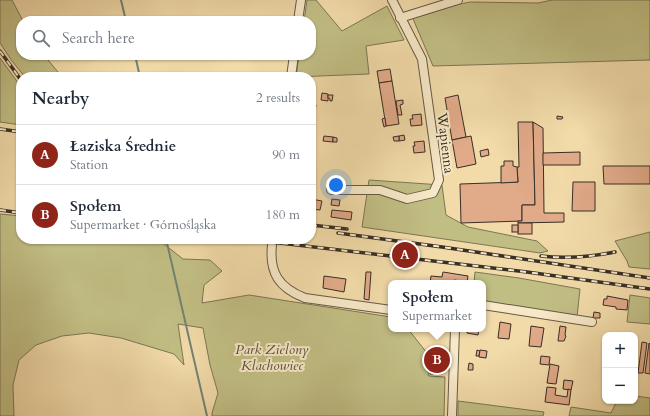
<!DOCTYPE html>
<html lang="en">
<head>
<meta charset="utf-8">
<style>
  :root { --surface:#fff; --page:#f6f6f7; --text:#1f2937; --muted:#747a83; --line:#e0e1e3; --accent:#8f2418 }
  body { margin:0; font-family:Cardo,serif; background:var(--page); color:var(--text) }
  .controls { position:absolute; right:12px; bottom:12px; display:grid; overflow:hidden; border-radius:8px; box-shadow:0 1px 3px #0004 }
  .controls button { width:36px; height:36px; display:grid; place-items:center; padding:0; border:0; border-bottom:1px solid var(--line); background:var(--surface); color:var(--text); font:20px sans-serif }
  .you { position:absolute; left:336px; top:185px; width:14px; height:14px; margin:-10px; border:3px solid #fff; border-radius:50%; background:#1a73e8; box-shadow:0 0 0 6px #1a73e833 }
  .badge { display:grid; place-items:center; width:26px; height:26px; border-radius:50%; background:var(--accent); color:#fff; font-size:13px; font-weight:700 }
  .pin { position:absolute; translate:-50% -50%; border:2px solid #fff; box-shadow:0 1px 4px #0006 }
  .popup { position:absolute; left:388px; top:280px; width:98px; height:52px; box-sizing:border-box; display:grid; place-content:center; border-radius:8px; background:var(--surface); filter:drop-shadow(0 1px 3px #0005); font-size:13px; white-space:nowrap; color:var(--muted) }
  .popup b { font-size:15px; color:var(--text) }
  .popup::after { content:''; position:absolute; left:50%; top:100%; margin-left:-8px; border:8px solid transparent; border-top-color:var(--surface) }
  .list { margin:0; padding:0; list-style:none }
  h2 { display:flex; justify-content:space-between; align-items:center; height:52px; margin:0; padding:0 16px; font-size:17px }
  h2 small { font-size:13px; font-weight:400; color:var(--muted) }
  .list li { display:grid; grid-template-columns:26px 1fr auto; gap:12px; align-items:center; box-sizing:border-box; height:60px; padding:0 16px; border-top:1px solid var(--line) }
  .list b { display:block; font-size:15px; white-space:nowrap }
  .list p { margin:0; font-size:13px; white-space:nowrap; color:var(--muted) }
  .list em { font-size:13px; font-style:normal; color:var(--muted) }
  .icon { flex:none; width:22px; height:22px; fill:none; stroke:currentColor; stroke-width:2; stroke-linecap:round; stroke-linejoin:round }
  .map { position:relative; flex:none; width:650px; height:416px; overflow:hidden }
  .search { position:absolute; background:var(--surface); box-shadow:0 1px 3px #0004; left:16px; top:16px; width:300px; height:44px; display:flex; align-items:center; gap:10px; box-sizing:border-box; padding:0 14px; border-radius:16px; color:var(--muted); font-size:15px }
  .panel { position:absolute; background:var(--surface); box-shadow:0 1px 3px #0004; left:16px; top:72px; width:300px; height:172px; border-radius:16px }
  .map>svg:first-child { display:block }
  .green { fill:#c1be84; stroke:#7c7655 }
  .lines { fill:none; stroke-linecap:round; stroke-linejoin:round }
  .stream { stroke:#738374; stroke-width:2 }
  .building { fill:#e1aa89; stroke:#382f26 }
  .minor-casing { stroke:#665a47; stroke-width:10 }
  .minor { stroke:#f7e8c7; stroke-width:8 }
  .rail-casing { stroke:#382f26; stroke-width:3.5 }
  .rail { stroke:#f7e8c7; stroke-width:2; stroke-dasharray:6; stroke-linecap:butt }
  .labels { text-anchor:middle; stroke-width:4; stroke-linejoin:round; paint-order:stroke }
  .street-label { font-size:14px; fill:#382f26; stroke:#f7e8c7 }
  .park-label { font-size:14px; font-style:italic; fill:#534c39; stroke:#f7e8c7 }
</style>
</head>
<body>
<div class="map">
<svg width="650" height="416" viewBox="0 0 650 416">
  <rect width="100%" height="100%" fill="#f2dba9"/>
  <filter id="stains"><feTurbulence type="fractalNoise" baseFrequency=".005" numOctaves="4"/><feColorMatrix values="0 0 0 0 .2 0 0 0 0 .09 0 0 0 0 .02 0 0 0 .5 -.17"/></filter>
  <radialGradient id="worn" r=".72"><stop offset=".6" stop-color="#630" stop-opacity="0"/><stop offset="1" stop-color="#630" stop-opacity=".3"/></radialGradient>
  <!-- green -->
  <g class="green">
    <polygon points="0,0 12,0 23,21 21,21 21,55 44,55 62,77 25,77 12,61 0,43"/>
    <polygon points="307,0 316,0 342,31 387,6 404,40 366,46 369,74 296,77 299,55 311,55 311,21 304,21"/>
    <polygon points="552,0 650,0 650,60 433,66 411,14 470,2 538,3"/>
    <polygon points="0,58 21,87 21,125 0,122"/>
    <polygon points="369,180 442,185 446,215 468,227 537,241 548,251 540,253 362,227"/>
    <polygon points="0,214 21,216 21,239 161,239 164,244 183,259 210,260 222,271 204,285 202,303 249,295 391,317 391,329 408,329 427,353 427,368 429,376 445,377 444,416 212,416 212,413 218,393 210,365 203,328 178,324 184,365 174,354 121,338 89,333 62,336 36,345 19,360 13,385 14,416 0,416"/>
    <polygon points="650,232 650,269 629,267 627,261 615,241"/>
    <polygon points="475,272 519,278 580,289 577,317 483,302 483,283 474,283"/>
    <polygon points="630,295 650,298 650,324 627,322"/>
    <polygon points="635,396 650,398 650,416 569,416 571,407 611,413 617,401 635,401"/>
    <polygon points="458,401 544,412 543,416 458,416"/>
  </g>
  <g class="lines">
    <!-- stream -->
    <g class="stream">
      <polyline points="121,0 126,21"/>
      <polyline points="135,55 140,77"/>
      <polyline points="168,239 167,243 207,416"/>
    </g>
  </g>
  <!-- building -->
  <g class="building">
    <polygon points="390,69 392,81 379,83 377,71"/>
    <polygon points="392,81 399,124 386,126 379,83"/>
    <polygon points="322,93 328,94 328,101 321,100"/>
    <polygon points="328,95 333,95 332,101 330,101 330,99 328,98"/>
    <polygon points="458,95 466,137 452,140 445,98"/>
    <polygon points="403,100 403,104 400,105 402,115 398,115 396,101"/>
    <polygon points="311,104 316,105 314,116 311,115"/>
    <polygon points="421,114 422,125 411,126 410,119 413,119 412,115"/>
    <polygon points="557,116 563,117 562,119 557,119"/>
    <polygon points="385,118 386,126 384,127 382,119"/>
    <polygon points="518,122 533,122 535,205 522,205 522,221 461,223 460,184 518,182 517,167 519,167"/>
    <polygon points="533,122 543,128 544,213 564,213 564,222 518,223 518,221 522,221 522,205 535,205"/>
    <polygon points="404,135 405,140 399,141 399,136"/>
    <polygon points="324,136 333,137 333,142 323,141"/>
    <polygon points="399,136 399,141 394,141 393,137"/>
    <polygon points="471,136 476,164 457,168 452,140"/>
    <polygon points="333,137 337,138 337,142 333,142"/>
    <polygon points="424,141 425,152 414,153 413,146 415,146 414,142"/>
    <polygon points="488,149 489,155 481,157 480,151"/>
    <polygon points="580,152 580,165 543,165 543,153"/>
    <polygon points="504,161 513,161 513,166 517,167 518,182 501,183 501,166 504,166"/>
    <polygon points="603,166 650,166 650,184 604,184"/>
    <polygon points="573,182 595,182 595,211 572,211"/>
    <polygon points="311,199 322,201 320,210 311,209"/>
    <polygon points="332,199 340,200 339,206 331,205"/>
    <polygon points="332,210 352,212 351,220 331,217"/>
    <rect x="518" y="223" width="14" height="11"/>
    <rect x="512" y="225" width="6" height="7"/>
    <polygon points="366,272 371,272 369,300 364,299"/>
    <polygon points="443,272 468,276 467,282 454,280 453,283 430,283 431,276 442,277"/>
    <polygon points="324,276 346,279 344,292 323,288"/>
    <polygon points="607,296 628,300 627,310 616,309 616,307 603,305 604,299 607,299"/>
    <polygon points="594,312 600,313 600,318 593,318"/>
    <polygon points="500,322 511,324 509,339 498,338"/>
    <polygon points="531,326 544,328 541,347 529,346"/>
    <polygon points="560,326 566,327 565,335 566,336 564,341 558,341"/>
    <polygon points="467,329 479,329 478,335 467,333"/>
    <polygon points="642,342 647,343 643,373 638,373"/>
    <polygon points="649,343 650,344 650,374 645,373"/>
    <polygon points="477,350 480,351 479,356 476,356"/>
    <polygon points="480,350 487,351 486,358 479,357"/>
    <polygon points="432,352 443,352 442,368 431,367"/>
    <polygon points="541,356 550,357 549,365 540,364"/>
    <polygon points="469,363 473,364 473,370 468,370"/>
    <polygon points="550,364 559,366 556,384 547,383"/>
    <polygon points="430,367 432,367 433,374 430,374"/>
    <polygon points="564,380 573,381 571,390 563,389"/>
    <polygon points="547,387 556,388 555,395 567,397 568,389 571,390 569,405 545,402"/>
  </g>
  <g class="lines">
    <defs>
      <g id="minor">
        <polyline points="400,18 458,0"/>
        <polyline points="298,21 301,0"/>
        <polyline points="291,77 294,55"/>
        <polyline points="331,190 380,190 407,199 433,193 439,180 422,59 392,0"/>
        <path d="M 272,245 C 269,273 279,288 305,298 L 391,310"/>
        <polyline points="483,305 592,322"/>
        <polyline points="452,416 455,329"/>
      </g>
    </defs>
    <!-- minor casing -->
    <use href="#minor" class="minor-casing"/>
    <!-- minor -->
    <use href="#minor" class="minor"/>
    <defs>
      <g id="rail">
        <polyline points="0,51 21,80"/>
        <polyline points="0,129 21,132"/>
        <polyline points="0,210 21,213"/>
        <polyline points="311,225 347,229"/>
        <polyline points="338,233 442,247 650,278"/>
        <polyline points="246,239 527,272 650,289"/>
        <path d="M 541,256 C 566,259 590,257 615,252"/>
      </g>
    </defs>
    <!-- rail casing -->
    <use href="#rail" class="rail-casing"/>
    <!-- rail -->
    <use href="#rail" class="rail"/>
  </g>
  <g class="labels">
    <!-- street labels -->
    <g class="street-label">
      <text transform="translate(446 143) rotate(83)" y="5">Wapienna</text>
    </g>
    <!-- park labels -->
    <g class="park-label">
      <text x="272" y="354">Park Zielony<tspan x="272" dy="16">Klachowiec</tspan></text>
    </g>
  </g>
  <rect width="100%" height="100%" filter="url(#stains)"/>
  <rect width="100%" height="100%" fill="url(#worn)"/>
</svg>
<div class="controls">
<button>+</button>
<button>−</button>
</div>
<div class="you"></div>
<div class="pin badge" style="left:405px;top:255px">A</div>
<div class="pin badge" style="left:437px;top:360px">B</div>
<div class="popup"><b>Społem</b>Supermarket</div>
<div class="search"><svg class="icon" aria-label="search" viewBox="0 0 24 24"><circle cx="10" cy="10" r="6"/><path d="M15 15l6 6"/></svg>Search here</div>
<section class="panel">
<h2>Nearby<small>2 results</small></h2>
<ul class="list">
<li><span class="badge">A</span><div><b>Łaziska Średnie</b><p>Station</p></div><em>90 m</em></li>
<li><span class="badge">B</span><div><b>Społem</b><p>Supermarket · Górnośląska</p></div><em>180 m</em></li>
</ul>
</section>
</div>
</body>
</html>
